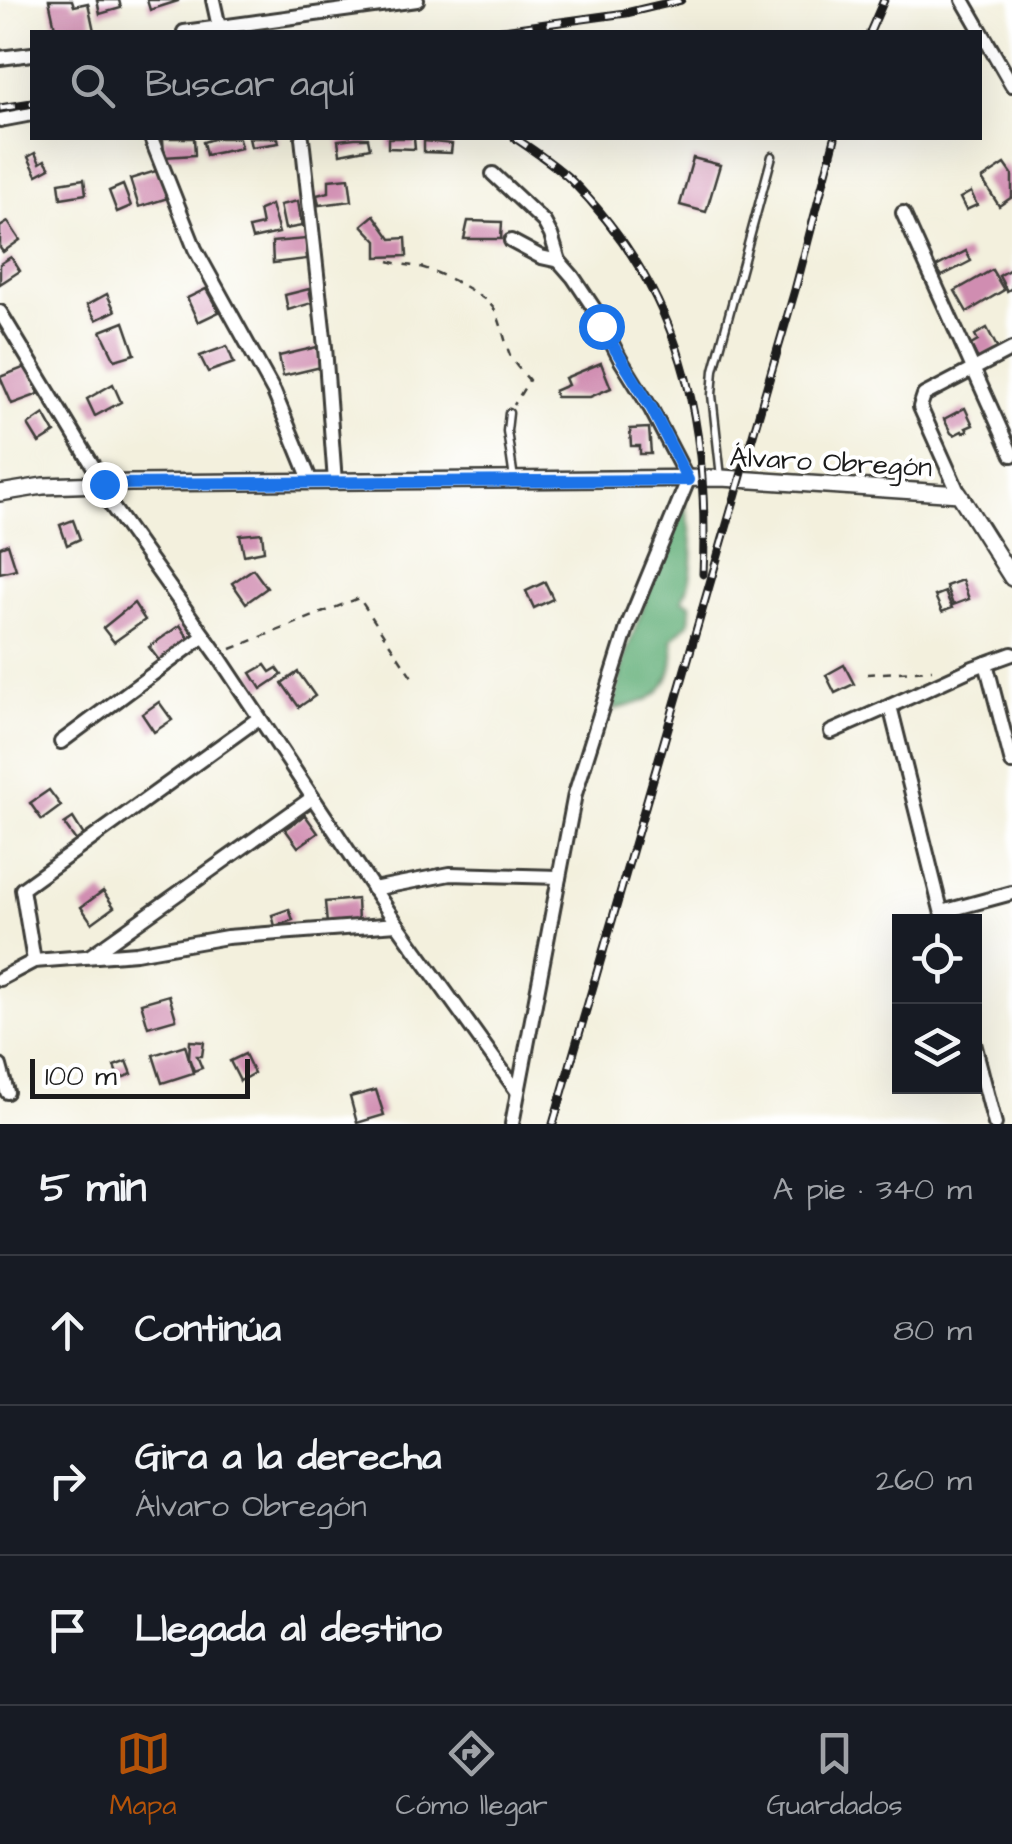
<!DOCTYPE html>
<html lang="es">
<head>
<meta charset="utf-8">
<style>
  :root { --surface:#171b24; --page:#242831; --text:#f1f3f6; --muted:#9ea1a6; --line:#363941; --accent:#b45309 }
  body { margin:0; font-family:"Architects Daughter",sans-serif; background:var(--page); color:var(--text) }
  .controls { position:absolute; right:30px; bottom:30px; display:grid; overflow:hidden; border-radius:0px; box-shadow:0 10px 40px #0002 }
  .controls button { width:90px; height:90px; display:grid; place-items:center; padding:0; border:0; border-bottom:2px solid var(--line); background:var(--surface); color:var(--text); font:50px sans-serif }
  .scale { position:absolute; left:30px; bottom:25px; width:220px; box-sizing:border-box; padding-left:10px; border:5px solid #1c1c1c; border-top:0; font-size:28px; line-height:35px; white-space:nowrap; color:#1c1c1c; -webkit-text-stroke:8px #fff; paint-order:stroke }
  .stop { position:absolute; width:30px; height:30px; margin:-22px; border:8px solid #1a73e8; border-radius:50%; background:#fff }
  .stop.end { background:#1a73e8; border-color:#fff; box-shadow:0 2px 10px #0008 }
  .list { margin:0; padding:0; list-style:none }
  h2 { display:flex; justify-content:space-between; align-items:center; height:130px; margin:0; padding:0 40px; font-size:42px }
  h2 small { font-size:32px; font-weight:400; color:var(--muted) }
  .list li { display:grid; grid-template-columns:65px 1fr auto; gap:30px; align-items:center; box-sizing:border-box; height:150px; padding:0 40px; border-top:2px solid var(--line) }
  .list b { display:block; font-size:38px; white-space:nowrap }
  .list p { margin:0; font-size:32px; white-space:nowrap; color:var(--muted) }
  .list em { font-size:32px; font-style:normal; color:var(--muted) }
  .icon { flex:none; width:55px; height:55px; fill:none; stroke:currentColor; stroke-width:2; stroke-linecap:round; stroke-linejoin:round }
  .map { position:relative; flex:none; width:1012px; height:1124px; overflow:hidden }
  .search { position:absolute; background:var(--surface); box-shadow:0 10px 40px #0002; left:30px; right:30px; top:30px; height:110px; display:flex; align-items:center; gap:25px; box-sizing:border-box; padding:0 35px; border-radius:0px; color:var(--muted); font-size:38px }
  .sheet { height:580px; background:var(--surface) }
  nav { display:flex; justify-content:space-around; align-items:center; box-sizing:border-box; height:140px; border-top:2px solid var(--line); background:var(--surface); font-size:28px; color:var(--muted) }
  nav a { display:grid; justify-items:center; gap:5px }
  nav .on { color:var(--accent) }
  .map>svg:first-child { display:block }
  .forest { fill:#62af78; stroke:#3f664a; stroke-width:2.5 }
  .building { fill:#d08db1 }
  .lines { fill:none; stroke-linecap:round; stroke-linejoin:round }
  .service-casing { stroke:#3c3c39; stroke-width:11 }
  .minor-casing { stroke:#3c3c39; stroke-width:18 }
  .tertiary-casing { stroke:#3c3c39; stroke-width:20 }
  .path { stroke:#3c3c39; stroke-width:2.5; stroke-dasharray:8 8; stroke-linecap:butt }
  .service { stroke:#fff; stroke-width:6 }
  .minor { stroke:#fff; stroke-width:12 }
  .tertiary { stroke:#fff; stroke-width:15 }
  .rail-casing { stroke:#1c1c1c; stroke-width:9 }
  .rail { stroke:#fff; stroke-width:5; stroke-dasharray:15; stroke-linecap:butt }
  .route { stroke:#1a73e8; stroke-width:12 }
  .labels { text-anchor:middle; stroke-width:8; stroke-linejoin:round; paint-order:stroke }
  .street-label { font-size:28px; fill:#1c1c1c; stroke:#fff }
</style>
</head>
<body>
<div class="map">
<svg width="1012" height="1124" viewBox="0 0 1012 1124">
  <rect width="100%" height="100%" fill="#fff"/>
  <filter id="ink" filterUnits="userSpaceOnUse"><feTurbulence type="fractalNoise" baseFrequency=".01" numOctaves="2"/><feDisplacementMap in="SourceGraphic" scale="20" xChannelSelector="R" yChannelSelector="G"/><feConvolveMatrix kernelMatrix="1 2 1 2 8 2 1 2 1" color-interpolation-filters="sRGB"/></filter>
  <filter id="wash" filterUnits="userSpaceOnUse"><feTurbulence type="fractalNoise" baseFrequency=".0048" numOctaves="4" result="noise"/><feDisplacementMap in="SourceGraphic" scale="40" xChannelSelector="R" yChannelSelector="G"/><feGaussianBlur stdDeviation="2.25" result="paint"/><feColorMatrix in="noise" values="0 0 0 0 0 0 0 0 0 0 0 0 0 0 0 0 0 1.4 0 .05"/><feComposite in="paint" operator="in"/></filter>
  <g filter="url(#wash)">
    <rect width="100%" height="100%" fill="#f3f0dd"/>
    <!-- forest -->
    <path class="forest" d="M 685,504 C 693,535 698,571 682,600 L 691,604 L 689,623 L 672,639 C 676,660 671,685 652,697 C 641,704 625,707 613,710 L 624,658 L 653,581 Z"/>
    <g id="blocks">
      <!-- building -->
      <g class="building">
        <polygon points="49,0 72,0 74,6 88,3 94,31 56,32"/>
        <polygon points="97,0 119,0 121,8 100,14"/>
        <polygon points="147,0 178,0 178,1 150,10"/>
        <polygon points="163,138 194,138 195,155 164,157"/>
        <polygon points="216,138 239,138 241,148 206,155 203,142"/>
        <polygon points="249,138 278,138 279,143 251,147"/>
        <polygon points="355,138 368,138 370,148 340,154 338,140"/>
        <polygon points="388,138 414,138 415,149 388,148"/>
        <polygon points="424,141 452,144 451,153 424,152"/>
        <polygon points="35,153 40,163 45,160 50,168 37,175 28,157"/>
        <polygon points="693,158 720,165 706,212 680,205"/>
        <polygon points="1005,164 1012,174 1012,197 999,206 982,179"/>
        <polygon points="159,170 168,198 139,207 130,179"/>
        <polygon points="349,178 352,201 319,205 317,195 329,192 329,180"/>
        <polygon points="84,179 86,194 61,198 59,183"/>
        <polygon points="123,185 131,206 117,212 109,191"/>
        <polygon points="971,192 977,205 966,210 960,198"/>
        <polygon points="298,201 302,226 285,229 280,205"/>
        <polygon points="271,205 279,233 252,239 249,228 262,225 259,210"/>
        <polygon points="374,215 391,239 406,238 407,256 377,257 377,241 362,225"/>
        <polygon points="468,221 502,222 501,239 464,239"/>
        <polygon points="8,222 20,240 3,252 0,248 0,227"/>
        <polygon points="306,239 307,259 273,263 272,242"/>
        <polygon points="966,251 971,261 942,276 936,267"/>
        <polygon points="11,257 20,271 0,284 0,264"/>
        <polygon points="992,270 1004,290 967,312 955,291"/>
        <polygon points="1009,270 1012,274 1012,288 1007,291 999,276"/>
        <polygon points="206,289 219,312 198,322 187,298"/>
        <polygon points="309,289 312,303 288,310 285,295"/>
        <polygon points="107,294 115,311 96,320 87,305"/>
        <polygon points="124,322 135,354 115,360 101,331"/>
        <polygon points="987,328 998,349 978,359 971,345 978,341 975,335"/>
        <polygon points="227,346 234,363 208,372 200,356"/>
        <polygon points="317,347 321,367 283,376 279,356"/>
        <polygon points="601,363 611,388 590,397 556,397 554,391 568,385 565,378"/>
        <polygon points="28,366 39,394 12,404 0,377"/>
        <polygon points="113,384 121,402 95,416 87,399"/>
        <polygon points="965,408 973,425 966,428 968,431 963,433 962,431 954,435 951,433 944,419"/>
        <polygon points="44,414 55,433 39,443 28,425"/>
        <polygon points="649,428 651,454 640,454 640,446 631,446 630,429"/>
        <polygon points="73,520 80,539 67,545 60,525"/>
        <polygon points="262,533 264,551 244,555 240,535"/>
        <polygon points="8,544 16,569 0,573 0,547"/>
        <polygon points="253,569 267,588 246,603 232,583"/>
        <polygon points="962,580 969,599 953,605 946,586"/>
        <polygon points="545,582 553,599 534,608 526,591"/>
        <polygon points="945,592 952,608 942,612 935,596"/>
        <polygon points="134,603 145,620 114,642 103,628"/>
        <polygon points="180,625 191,642 161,663 149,647"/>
        <polygon points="265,665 270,672 277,668 282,675 261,689 251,673"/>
        <polygon points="844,665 854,684 835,693 826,675"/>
        <polygon points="298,672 315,696 299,707 282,683"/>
        <polygon points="159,702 172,720 154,732 142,714"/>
        <polygon points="49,790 61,806 42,820 30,803"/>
        <polygon points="305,815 318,833 298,847 285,829"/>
        <polygon points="73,818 85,837 77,842 64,824"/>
        <polygon points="103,891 114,907 92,923 81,907"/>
        <polygon points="357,899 358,922 327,924 325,902"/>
        <polygon points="289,909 293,920 275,926 272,915"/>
        <polygon points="169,995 176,1019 148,1027 141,1003"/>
        <polygon points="190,1041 204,1042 202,1056 197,1056 202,1068 194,1071 189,1058"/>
        <polygon points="185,1045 193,1073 162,1083 153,1055"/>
        <polygon points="245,1054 254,1073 240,1081 230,1061"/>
        <polygon points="127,1061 132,1074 119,1079 114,1066"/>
        <polygon points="376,1090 384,1115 357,1123 350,1097"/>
      </g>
    </g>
  </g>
  <g filter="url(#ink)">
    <use href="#blocks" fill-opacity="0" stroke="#3c3c39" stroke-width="2.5"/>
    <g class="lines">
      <defs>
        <g id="service">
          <polyline points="509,413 507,431 514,479"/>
          <polyline points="721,477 712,395 714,370 772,156"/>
        </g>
        <g id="minor">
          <polyline points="213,0 219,27"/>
          <polyline points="963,0 1012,85"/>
          <polyline points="184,32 417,0"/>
          <polyline points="0,58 32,54"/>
          <polyline points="0,120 32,114"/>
          <polyline points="151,138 195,249 274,392 311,482"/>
          <polyline points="302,138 325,347 335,482"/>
          <polyline points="493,174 544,222 551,235 559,261"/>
          <polyline points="903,213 1012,455"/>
          <polyline points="511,241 541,257 559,261 573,277 595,310 620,359 651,409 688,480 628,625 575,794 512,1124"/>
          <polyline points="0,312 104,484"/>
          <polyline points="96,484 217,654 397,924 517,1091"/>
          <polyline points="959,494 920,407 924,395 1012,349"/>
          <polyline points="986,663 1012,763"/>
          <polyline points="831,732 890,706"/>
          <polyline points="61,742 204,636"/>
          <polyline points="373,889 450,874 559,877"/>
          <polyline points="942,912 1012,893"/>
          <polyline points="944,922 890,706 973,668 1012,654"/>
          <polyline points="90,956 312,798"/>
          <polyline points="34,961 22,889 259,718"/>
          <polyline points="0,979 34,961 136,953 227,937 397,924"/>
          <polyline points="974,1043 995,1124"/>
          <polyline points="0,1066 7,1092"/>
        </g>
        <polyline id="tertiary" points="0,493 43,486 131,483 722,478 959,494 1012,578"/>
      </defs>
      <!-- service casing -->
      <use href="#service" class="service-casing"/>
      <!-- minor casing -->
      <use href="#minor" class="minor-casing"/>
      <!-- tertiary casing -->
      <use href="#tertiary" class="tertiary-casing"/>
      <!-- path -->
      <g class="path">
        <path d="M 389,261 C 400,265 409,265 420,267 C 437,271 485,294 494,309 C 502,323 504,340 510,355 C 514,364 522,372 529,380 L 514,405"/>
        <polyline points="231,649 359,598 412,677"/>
        <polyline points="867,674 932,670"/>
      </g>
      <!-- service -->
      <use href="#service" class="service"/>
      <!-- minor -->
      <use href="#minor" class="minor"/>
      <!-- tertiary -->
      <use href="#tertiary" class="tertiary"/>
      <defs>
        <g id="rail">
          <polyline points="488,32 626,13 681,0"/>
          <polyline points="870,32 884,0"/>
          <polyline points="0,108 32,103"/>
          <path d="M 515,138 C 533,150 554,164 570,179 C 682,291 710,422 703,574"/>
          <polyline points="553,1124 795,290 835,138"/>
        </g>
      </defs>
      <!-- rail casing -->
      <use href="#rail" class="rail-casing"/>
      <!-- rail -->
      <use href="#rail" class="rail"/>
    </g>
  </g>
  <g class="lines" filter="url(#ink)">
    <!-- route -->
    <polyline class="route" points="104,484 688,480 652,409 601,326"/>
  </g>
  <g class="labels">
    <!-- street labels -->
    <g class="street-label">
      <text transform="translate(831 461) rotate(3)" y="10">Álvaro Obregón</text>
    </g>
  </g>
</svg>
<div class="controls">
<button><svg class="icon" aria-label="locate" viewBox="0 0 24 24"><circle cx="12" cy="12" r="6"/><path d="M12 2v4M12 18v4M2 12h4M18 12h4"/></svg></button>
<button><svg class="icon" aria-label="layers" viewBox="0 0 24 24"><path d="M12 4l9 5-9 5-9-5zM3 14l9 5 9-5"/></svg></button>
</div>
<div class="scale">100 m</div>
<div class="stop" style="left:601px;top:326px"></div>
<div class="stop end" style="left:104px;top:484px"></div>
<div class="search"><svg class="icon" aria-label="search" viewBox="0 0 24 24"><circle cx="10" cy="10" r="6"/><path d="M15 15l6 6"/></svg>Buscar aquí</div>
</div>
<section class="sheet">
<h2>5 min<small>A pie · 340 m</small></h2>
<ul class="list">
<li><svg class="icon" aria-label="ahead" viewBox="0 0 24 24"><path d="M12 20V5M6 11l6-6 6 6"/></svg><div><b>Continúa</b></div><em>80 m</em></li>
<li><svg class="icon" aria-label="right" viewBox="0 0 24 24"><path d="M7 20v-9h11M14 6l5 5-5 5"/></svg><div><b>Gira a la derecha</b><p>Álvaro Obregón</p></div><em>260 m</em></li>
<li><svg class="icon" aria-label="arrive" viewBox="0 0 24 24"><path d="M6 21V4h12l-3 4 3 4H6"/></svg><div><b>Llegada al destino</b></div></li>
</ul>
</section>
<nav>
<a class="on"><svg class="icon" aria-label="map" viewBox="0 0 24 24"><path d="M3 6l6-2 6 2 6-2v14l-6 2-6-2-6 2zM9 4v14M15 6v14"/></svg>Mapa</a>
<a><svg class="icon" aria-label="directions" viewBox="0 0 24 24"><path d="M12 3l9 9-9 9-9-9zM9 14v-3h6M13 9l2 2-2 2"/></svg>Cómo llegar</a>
<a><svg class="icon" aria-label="saved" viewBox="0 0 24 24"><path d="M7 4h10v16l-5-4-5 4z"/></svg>Guardados</a>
</nav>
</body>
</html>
